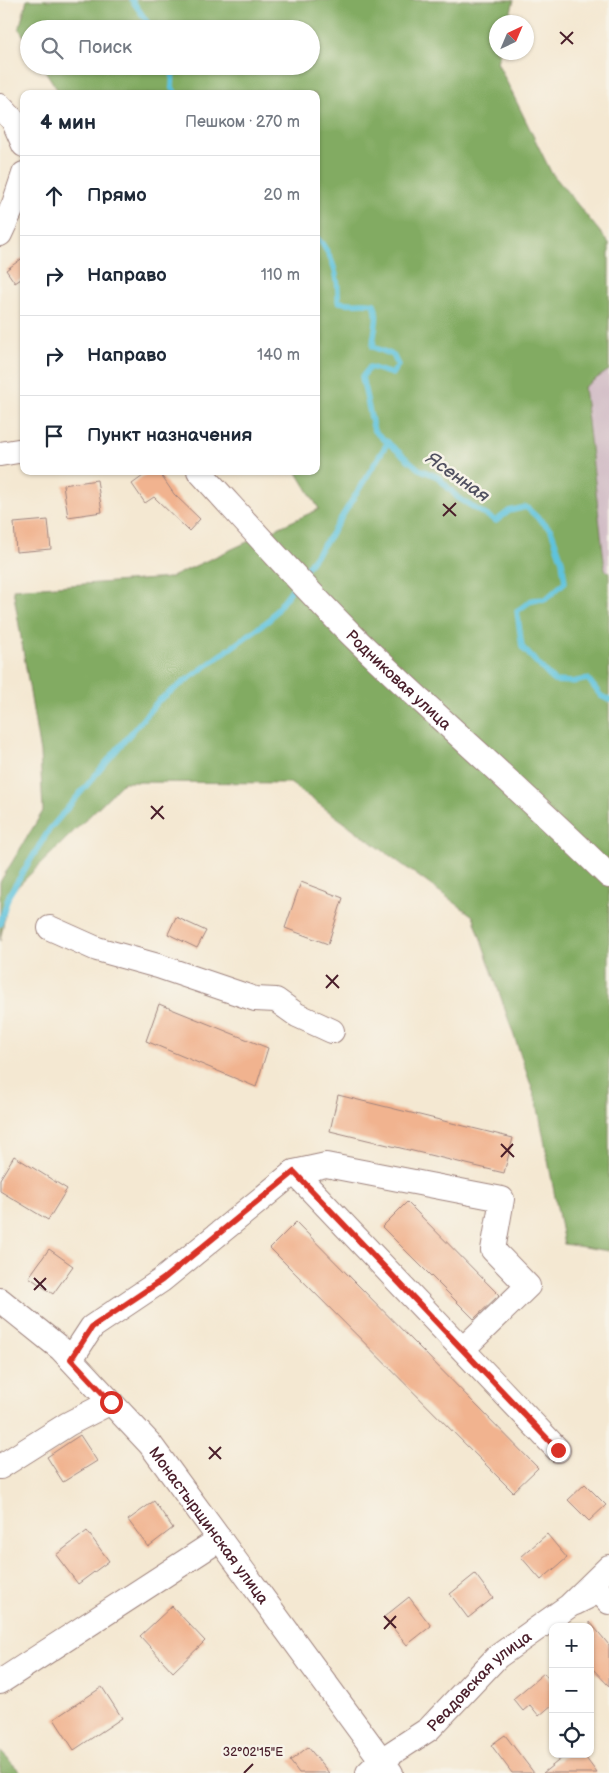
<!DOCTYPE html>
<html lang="ru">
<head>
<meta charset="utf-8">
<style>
  :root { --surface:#fff; --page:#f6f6f7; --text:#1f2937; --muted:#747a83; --line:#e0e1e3 }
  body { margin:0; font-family:"Balsamiq Sans",sans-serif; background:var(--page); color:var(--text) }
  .controls { position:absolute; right:15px; bottom:15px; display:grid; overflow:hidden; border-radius:10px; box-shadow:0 1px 4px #0004 }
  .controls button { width:45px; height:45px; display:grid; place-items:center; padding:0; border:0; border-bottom:1px solid var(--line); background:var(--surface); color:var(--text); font:25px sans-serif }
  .compass { position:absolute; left:489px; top:15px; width:45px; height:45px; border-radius:50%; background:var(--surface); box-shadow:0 1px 4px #0004; rotate:44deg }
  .stop { position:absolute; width:15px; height:15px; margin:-11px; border:4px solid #d93025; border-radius:50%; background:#fff }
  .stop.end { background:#d93025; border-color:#fff; box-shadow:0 1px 5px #0008 }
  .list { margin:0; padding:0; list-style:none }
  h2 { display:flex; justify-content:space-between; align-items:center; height:65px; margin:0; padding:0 20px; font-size:21px }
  h2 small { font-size:16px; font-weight:400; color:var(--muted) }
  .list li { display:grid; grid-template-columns:32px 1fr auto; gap:15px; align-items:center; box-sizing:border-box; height:80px; padding:0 20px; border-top:1px solid var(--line) }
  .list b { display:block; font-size:19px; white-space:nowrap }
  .list em { font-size:16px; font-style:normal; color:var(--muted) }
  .icon { flex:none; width:28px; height:28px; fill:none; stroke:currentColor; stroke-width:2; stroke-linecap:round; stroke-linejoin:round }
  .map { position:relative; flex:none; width:609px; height:1773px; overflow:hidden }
  .search { position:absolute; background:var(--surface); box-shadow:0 1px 4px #0004; left:20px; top:20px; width:300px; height:55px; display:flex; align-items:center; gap:12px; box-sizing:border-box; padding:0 18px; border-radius:28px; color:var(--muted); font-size:19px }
  .panel { position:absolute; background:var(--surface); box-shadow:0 1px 4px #0004; left:20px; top:90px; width:300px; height:385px; border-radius:10px }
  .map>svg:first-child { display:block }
  .industrial { fill:#d2bdc6 }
  .forest { fill:#82ab62; stroke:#666546 }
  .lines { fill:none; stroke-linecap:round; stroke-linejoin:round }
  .stream { stroke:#5fc3dd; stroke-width:5.5 }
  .building { fill:#f1b38f }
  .minor-casing { stroke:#9f847e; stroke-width:26 }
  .minor { stroke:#fff; stroke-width:24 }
  .route { stroke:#d93025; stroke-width:6 }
  .ticks { fill:none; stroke:#4a1f2b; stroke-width:2 }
  .labels { text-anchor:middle; stroke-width:5; stroke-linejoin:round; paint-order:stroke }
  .street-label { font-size:16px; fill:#4a1f2b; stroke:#f7f3e8 }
  .water-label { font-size:18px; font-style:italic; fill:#505060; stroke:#f7f3e8 }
  .ticks-label { font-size:12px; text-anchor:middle; fill:#4a1f2b; stroke:#f7f3e8; stroke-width:5; stroke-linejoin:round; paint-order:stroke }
</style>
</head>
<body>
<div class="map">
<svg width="609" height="1773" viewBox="0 0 609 1773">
  <rect width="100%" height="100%" fill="#f7f3e8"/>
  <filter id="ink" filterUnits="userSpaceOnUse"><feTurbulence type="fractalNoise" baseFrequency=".02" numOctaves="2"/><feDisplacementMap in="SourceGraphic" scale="10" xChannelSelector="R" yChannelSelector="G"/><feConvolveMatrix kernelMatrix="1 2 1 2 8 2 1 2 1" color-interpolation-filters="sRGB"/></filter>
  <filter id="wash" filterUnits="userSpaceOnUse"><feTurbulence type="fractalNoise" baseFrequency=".0096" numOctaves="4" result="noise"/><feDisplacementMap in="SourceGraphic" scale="20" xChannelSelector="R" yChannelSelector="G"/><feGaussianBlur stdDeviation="1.12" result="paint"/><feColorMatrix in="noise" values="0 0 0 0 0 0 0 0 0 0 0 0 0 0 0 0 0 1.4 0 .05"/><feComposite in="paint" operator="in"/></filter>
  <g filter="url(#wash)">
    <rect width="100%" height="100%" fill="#f4e8d2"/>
    <!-- industrial -->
    <polygon class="industrial" points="609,370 609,573 605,569 584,387"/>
    <!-- forest -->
    <g class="forest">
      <polygon points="27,0 514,0 508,22 496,22 496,52 500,53 497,62 551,172 609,243 609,370 584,387 605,569 609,573 609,1251 564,1244 537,1103 473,916 290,783 124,782 9,895 0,941 0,882 43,811 40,753 13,589 169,578 319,509 296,471 316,471 316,94 60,94 42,66 311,66 311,29 29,29 29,44 19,29"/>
      <polygon points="0,1751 22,1773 0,1773"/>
    </g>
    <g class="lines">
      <!-- stream -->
      <g class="stream">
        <polyline points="132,0 152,29"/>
        <polyline points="173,66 172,87 176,94"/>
        <path d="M 316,237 C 333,254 339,278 338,301 C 347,306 362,301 374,304 C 380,317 373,332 373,347 L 393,355 L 398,365 L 392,374 L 370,367 L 362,377 L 374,431 L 419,469 L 438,477 L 458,498 L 496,521 L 509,511 L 526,507 L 551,530 L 562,561 L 565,582 L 546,599 L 532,600 L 517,611 L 522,647 L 554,681 L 572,682 L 588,679 L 601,696 L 609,700"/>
        <polyline points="302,574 330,536 388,442"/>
        <polyline points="0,924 9,895 49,830 158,701 269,620 296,584"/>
      </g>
    </g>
    <g id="blocks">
      <!-- building -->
      <g class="building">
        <polygon points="24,257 24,277 15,283 6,270"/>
        <polygon points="150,471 158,471 174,494 200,519 189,531 154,497 145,503 132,484"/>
        <polygon points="97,480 102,512 68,517 63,485"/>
        <polygon points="48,520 51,549 16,552 14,523"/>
        <polygon points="301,882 343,898 328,944 285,928"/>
        <polygon points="176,917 206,931 197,948 168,934"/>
        <polygon points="159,1004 268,1048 256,1087 146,1041"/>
        <polygon points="338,1095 513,1138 504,1173 330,1131"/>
        <polygon points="14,1156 67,1189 48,1220 0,1191 0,1179"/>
        <polygon points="407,1202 499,1295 474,1319 382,1227"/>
        <polygon points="296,1222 538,1468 513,1492 270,1248"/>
        <polygon points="49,1249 73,1266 53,1294 29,1277"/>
        <polygon points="80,1435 97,1461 63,1482 47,1457"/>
        <polygon points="585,1484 606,1505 589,1521 568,1500"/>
        <polygon points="154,1501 173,1528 148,1547 128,1520"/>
        <polygon points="87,1531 109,1561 78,1584 56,1555"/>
        <polygon points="547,1534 567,1558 541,1580 521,1557"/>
        <polygon points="475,1574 493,1598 468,1618 450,1594"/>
        <polygon points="409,1597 431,1626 407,1645 384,1617"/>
        <polygon points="172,1606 205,1641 173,1672 140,1636"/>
        <polygon points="590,1622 609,1645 609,1686 590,1666"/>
        <polygon points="544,1673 553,1684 553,1704 539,1716 530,1705 523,1711 513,1699"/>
        <polygon points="102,1687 122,1718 74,1750 54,1719"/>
        <polygon points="505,1735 534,1773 512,1773 491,1745"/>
        <polygon points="308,1747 329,1773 299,1773 290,1761"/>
        <polygon points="567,1754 583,1754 597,1773 543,1773"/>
      </g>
    </g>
  </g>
  <g filter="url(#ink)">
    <use href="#blocks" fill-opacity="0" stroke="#9f847e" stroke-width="1"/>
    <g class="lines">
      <defs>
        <g id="minor">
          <polyline points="0,106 13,120 24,145"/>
          <polyline points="0,234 14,204 24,174"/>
          <polyline points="0,454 24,450"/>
          <path id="s1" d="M 199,471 C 252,529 304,588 360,643 C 442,722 528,796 609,876"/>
          <polyline points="50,928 97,949 158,966 255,999 276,1000 297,1015 332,1031"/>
          <polyline points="294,1172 326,1165 502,1199 493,1250 528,1286 463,1349"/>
          <path id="s2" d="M 0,1300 L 61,1349 L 150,1444 L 391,1773"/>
          <polyline points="71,1359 92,1327 162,1280 294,1172 558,1450"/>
          <polyline points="0,1467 68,1424 111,1402"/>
          <polyline points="575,1603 599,1591 609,1602"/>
          <polyline points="0,1682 220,1539"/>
          <path id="s3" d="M 368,1773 L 380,1761 L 429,1729 L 497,1657 L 569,1606 L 609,1567"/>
        </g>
      </defs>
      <!-- minor casing -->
      <use href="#minor" class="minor-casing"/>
      <!-- minor -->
      <use href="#minor" class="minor"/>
    </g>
  </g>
  <g class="lines" filter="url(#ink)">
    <!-- route -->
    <polyline class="route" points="111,1402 71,1359 92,1327 162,1280 294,1172 558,1450"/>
  </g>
  <!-- ticks -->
  <path class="ticks" d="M 560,32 L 573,44M 561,44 L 573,32M 443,504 L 456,516M 443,516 L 456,503M 151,806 L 164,819M 151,819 L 163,806M 326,975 L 339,988M 326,988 L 338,975M 501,1144 L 514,1157M 501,1157 L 513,1144M 34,1278 L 46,1290M 34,1290 L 46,1278M 209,1447 L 221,1459M 209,1459 L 221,1447M 384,1616 L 396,1628M 384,1629 L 396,1616M 244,1773 L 253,1764"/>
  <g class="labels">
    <!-- street labels -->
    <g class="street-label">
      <text dy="6" stroke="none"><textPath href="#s1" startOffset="289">Родниковая улица</textPath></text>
      <text dy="6" stroke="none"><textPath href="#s2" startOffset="309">Монастырщинская улица</textPath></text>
      <text dy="6" stroke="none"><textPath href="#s3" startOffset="145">Реадовская улица</textPath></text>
    </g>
    <!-- water labels -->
    <g class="water-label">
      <text transform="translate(458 477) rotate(35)" y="6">Ясенная</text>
    </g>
  </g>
  <g class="ticks-label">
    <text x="253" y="1756">32°02'15"E</text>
  </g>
</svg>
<div class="controls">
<button>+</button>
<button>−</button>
<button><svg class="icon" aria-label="locate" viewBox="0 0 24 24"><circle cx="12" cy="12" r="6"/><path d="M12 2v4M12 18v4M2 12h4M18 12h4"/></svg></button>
</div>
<svg class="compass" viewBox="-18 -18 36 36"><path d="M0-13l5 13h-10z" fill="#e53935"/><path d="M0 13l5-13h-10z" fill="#747a83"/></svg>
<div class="stop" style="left:111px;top:1402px"></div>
<div class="stop end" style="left:558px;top:1450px"></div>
<div class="search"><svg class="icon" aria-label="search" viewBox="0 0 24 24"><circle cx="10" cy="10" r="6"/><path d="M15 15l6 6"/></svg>Поиск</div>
<section class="panel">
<h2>4 мин<small>Пешком · 270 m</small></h2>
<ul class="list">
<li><svg class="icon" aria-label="ahead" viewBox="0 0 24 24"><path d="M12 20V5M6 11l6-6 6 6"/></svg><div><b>Прямо</b></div><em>20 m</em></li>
<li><svg class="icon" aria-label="right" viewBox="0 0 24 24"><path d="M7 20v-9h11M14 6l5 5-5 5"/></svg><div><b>Направо</b></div><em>110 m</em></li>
<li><svg class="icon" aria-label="right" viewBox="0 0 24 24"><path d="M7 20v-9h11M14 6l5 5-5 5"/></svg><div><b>Направо</b></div><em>140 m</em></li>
<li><svg class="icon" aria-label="arrive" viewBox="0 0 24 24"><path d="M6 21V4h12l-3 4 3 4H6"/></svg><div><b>Пункт назначения</b></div></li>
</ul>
</section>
</div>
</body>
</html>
